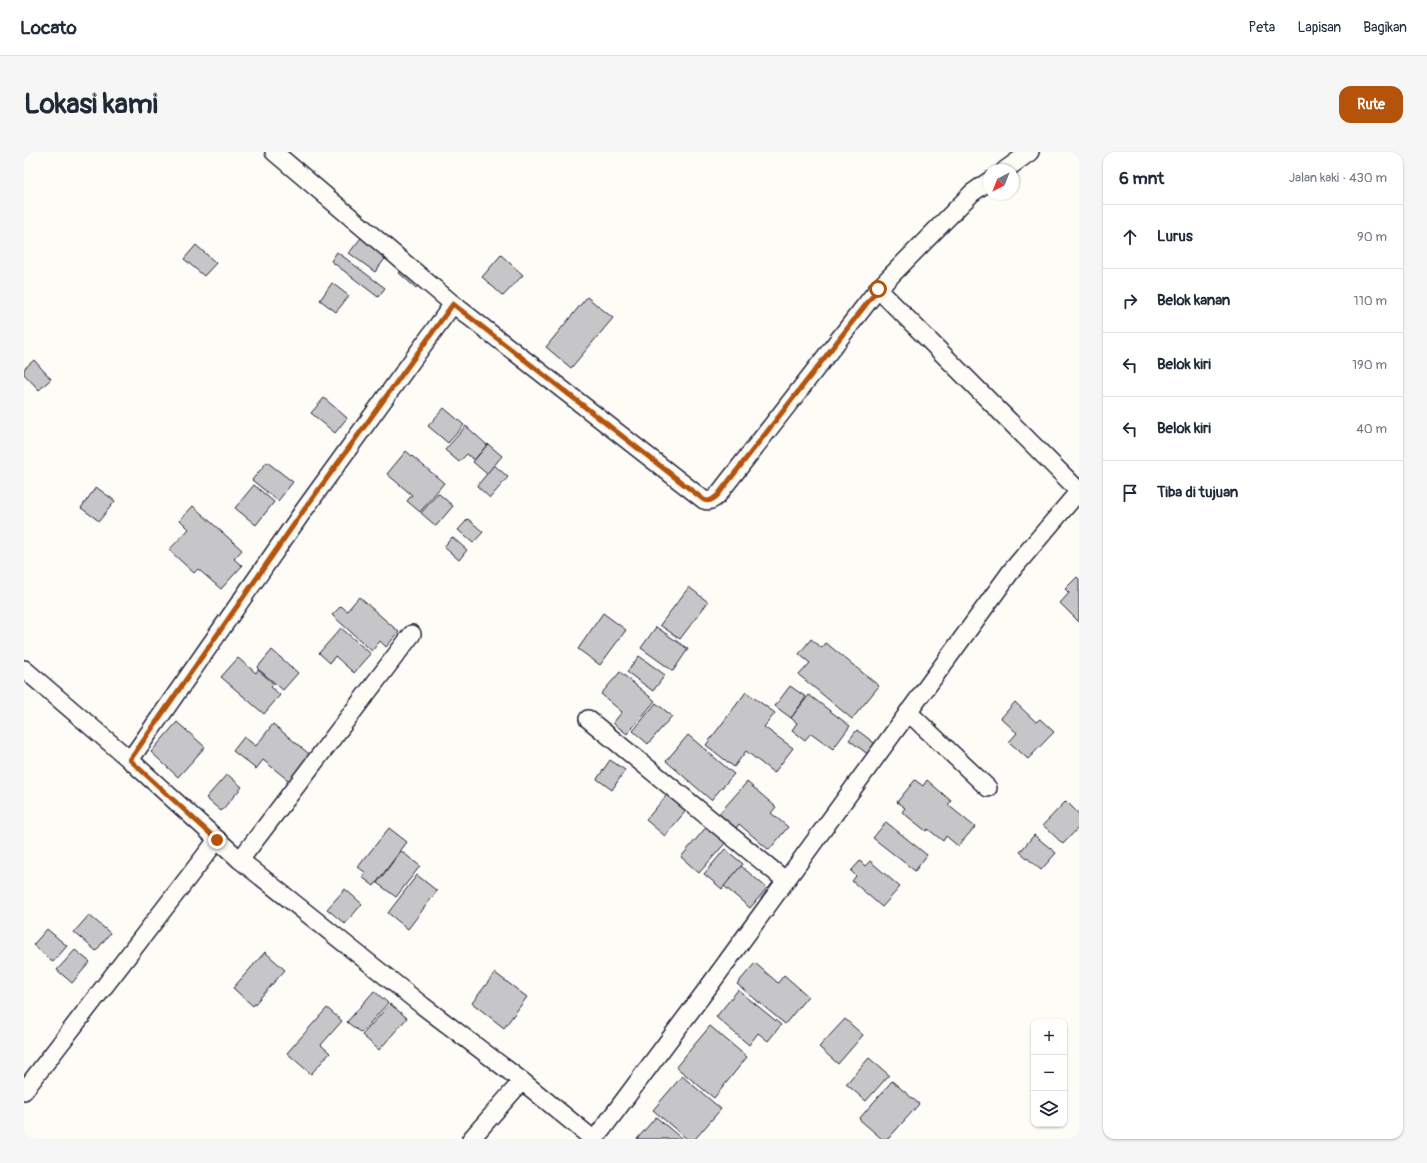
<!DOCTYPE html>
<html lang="id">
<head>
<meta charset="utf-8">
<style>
  :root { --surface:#fff; --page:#f6f6f7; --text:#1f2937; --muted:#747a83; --line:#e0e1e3; --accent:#b45309 }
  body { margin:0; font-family:Pangolin,sans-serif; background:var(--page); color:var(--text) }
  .controls { position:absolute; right:12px; bottom:12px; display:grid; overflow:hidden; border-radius:8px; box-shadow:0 1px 3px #0004 }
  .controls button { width:36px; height:36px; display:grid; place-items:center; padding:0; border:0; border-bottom:1px solid var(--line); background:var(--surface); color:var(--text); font:20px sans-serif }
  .compass { position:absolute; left:959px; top:12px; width:36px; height:36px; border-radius:50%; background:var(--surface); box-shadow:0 1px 3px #0004; rotate:222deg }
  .stop { position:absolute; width:12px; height:12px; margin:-9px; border:3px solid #b45309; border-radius:50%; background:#fff }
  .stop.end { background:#b45309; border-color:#fff; box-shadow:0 1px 4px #0008 }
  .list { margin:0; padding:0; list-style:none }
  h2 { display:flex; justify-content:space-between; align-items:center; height:52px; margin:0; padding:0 16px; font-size:17px }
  h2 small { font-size:13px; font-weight:400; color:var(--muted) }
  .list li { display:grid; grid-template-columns:26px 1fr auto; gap:12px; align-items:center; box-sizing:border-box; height:64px; padding:0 16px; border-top:1px solid var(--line) }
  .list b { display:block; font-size:15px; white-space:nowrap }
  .list em { font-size:13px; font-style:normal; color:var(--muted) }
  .icon { flex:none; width:22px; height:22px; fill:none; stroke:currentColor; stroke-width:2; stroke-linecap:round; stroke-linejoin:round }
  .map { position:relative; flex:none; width:1055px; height:987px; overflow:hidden; border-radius:12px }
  header { display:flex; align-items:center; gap:24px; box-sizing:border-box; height:56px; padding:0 20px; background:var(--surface); border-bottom:1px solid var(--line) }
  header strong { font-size:19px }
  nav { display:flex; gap:22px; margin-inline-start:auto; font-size:14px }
  .intro { display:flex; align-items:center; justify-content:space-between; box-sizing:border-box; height:96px; padding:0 24px }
  h1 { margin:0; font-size:28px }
  .button { padding:10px 18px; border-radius:12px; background:var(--accent); color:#fff; font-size:14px; font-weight:700 }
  main { display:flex; gap:24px; padding:0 24px }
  aside { flex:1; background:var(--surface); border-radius:12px; box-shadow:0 1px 3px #0004 }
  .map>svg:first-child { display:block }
  .building { fill:#c6c6c8; stroke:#22223b }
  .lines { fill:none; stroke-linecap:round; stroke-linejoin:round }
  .minor-casing { stroke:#22223b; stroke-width:20 }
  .minor { stroke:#fdfcf7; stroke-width:17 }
  .route { stroke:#b45309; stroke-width:5 }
</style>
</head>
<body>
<header>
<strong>Locato</strong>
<nav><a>Peta</a><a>Lapisan</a><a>Bagikan</a></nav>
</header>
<div class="intro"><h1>Lokasi kami</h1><a class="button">Rute</a></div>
<main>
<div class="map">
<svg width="1055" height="987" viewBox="0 0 1055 987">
  <rect width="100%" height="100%" fill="#fdfcf7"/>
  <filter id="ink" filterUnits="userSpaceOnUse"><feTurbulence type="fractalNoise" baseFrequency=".025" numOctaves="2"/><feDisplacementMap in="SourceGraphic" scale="8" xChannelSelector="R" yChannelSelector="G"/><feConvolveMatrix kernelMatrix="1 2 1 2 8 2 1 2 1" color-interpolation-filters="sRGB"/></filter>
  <g filter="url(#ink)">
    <!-- building -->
    <g class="building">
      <polygon points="344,77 369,96 351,120 325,101"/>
      <polygon points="172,93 192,111 180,124 160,107"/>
      <polygon points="313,100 361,136 354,145 307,109"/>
      <polygon points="477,103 499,123 479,144 458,125"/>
      <polygon points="387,106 405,122 392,136 375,121"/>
      <polygon points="308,131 325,144 312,160 296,148"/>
      <polygon points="563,145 589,166 547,216 522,195"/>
      <polygon points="10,208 27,227 15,238 0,222 0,217"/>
      <polygon points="300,246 323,266 311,281 287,261"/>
      <polygon points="420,256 440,273 424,291 404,274"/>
      <polygon points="442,274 463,293 450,308 443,302 435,310 421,298"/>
      <polygon points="464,292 478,304 463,322 449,310"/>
      <polygon points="382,299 420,331 396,360 383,349 388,343 363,322"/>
      <polygon points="243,310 269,330 254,349 228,328"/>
      <polygon points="470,313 484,325 466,346 453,334"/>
      <polygon points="230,333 250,350 232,373 211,356"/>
      <polygon points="72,335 91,349 75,369 57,356"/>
      <polygon points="414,341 429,354 412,374 397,361"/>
      <polygon points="169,354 218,398 210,407 218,414 197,437 174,417 170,421 145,398 165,377 156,368"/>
      <polygon points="444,367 459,380 449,391 434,378"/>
      <polygon points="428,385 443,398 435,408 420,395"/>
      <polygon points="1053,425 1055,427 1055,470 1036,451 1045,441 1041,437"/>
      <polygon points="665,435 684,450 656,487 636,473"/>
      <polygon points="335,445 375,480 362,495 356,489 348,499 308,463 317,454 323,459"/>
      <polygon points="579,461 602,478 576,513 554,497"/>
      <polygon points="632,475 664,497 649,519 617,496"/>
      <polygon points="317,476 347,502 330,521 311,504 306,511 295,501"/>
      <polygon points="787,487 798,496 802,491 855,534 828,567 775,523 786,511 775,502"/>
      <polygon points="248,498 274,521 259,538 233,516"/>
      <polygon points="615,504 641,523 629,539 603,520"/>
      <polygon points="214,506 232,521 234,518 250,532 247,535 256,543 240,562 197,525"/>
      <polygon points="596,520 631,549 603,582 589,571 598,560 577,542"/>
      <polygon points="766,534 782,545 767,566 751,554"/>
      <polygon points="722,540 751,561 740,575 769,596 750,621 722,599 710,615 682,593"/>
      <polygon points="785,543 826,574 809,597 787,581 781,588 768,578 773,571 767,566"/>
      <polygon points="991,550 1012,570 1016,567 1030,580 1004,607 985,590 993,581 977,566"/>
      <polygon points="632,551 648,564 624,592 609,579"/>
      <polygon points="153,570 181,595 154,625 127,600"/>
      <polygon points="249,572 290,606 269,632 239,608 232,617 209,599 220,585 232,594"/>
      <polygon points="833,578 853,593 845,603 825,588"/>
      <polygon points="664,583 710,622 687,648 642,609"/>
      <polygon points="586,608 601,618 588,638 573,627"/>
      <polygon points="203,622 218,635 197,659 182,646"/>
      <polygon points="891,628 899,634 903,628 927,649 924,653 951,675 934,694 922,684 919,689 904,677 902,679 878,660 881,656 873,650"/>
      <polygon points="723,630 752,655 747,661 764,675 745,698 715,672 710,679 693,664"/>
      <polygon points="646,639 664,656 641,684 622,668"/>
      <polygon points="1042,649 1055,662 1055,675 1039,692 1019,673"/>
      <polygon points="862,670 903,703 891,719 849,686"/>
      <polygon points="684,673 703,689 675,721 657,705"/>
      <polygon points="365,676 383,690 350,734 338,725 342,721 334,715"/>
      <polygon points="1010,683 1032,701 1017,718 996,700"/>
      <polygon points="701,697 719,712 698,737 680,722"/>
      <polygon points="377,699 396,714 372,745 353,731"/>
      <polygon points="836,709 841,714 846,709 876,735 858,755 828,729 832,724 827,719"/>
      <polygon points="717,714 743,736 726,756 700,734"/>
      <polygon points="393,723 413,739 384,777 364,761"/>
      <polygon points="321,737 338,752 321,772 303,757"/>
      <polygon points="65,763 86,781 72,799 50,780"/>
      <polygon points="23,777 43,794 29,810 9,793"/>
      <polygon points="51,798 66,810 48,831 33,818"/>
      <polygon points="241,800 261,818 229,854 209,836"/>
      <polygon points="731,811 754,831 760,823 784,844 761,872 713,832"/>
      <polygon points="471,821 503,845 480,876 448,851"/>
      <polygon points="714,838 757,873 744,889 734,881 725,893 692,865"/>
      <polygon points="350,839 364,851 337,881 323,870"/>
      <polygon points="366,852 383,866 355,898 338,883"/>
      <polygon points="303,856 318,869 297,893 306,901 287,922 263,901"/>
      <polygon points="821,867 839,883 814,912 795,895"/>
      <polygon points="686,874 723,905 690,946 652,915"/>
      <polygon points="845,906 865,923 842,949 822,932"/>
      <polygon points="658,924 697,957 671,987 663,987 629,958"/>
      <polygon points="868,929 895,952 864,987 858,987 835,967"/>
      <polygon points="632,965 658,987 613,987"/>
    </g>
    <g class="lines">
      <defs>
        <g id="minor">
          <polyline points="250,0 429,152"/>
          <polyline points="981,18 1006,0"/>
          <polyline points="854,137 948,41 965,29"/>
          <polyline points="0,517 106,608 216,708 399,854 498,929 569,987"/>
          <polyline points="884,560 964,636"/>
          <polyline points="564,567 761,728"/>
          <path d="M 106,608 L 280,358 L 429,152 L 680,348 C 685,350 688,348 693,344 L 854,137 L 1055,339"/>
          <polyline points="216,708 388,482"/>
          <polyline points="0,939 193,688"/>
          <polyline points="447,987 498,929"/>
          <polyline points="571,987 683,837 988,418 1055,339"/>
        </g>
      </defs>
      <!-- minor casing -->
      <use href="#minor" class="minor-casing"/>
      <!-- minor -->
      <use href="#minor" class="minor"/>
    </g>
  </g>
  <g class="lines" filter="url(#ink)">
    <!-- route -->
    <path class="route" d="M 193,688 L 106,608 L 280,358 L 429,152 L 680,348 C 685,350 688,348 693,344 L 854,137"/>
  </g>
</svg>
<div class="controls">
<button>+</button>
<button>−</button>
<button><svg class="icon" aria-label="layers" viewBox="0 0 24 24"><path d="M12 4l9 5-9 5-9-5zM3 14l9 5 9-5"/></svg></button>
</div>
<svg class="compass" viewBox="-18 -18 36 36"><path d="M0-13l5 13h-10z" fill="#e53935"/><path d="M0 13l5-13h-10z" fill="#747a83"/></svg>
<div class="stop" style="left:854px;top:137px"></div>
<div class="stop end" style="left:193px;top:688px"></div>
</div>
<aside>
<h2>6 mnt<small>Jalan kaki · 430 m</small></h2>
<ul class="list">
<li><svg class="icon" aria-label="ahead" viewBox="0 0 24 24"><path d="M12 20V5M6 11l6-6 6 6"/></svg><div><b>Lurus</b></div><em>90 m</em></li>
<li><svg class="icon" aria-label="right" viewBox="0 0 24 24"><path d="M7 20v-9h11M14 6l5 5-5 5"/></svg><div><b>Belok kanan</b></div><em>110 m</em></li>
<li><svg class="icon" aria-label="left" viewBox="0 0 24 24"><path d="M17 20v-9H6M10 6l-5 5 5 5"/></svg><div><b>Belok kiri</b></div><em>190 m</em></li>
<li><svg class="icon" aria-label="left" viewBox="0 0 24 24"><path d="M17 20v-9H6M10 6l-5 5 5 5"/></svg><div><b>Belok kiri</b></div><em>40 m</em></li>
<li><svg class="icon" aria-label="arrive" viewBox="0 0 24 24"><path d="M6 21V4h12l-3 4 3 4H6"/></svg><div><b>Tiba di tujuan</b></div></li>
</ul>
</aside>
</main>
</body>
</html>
